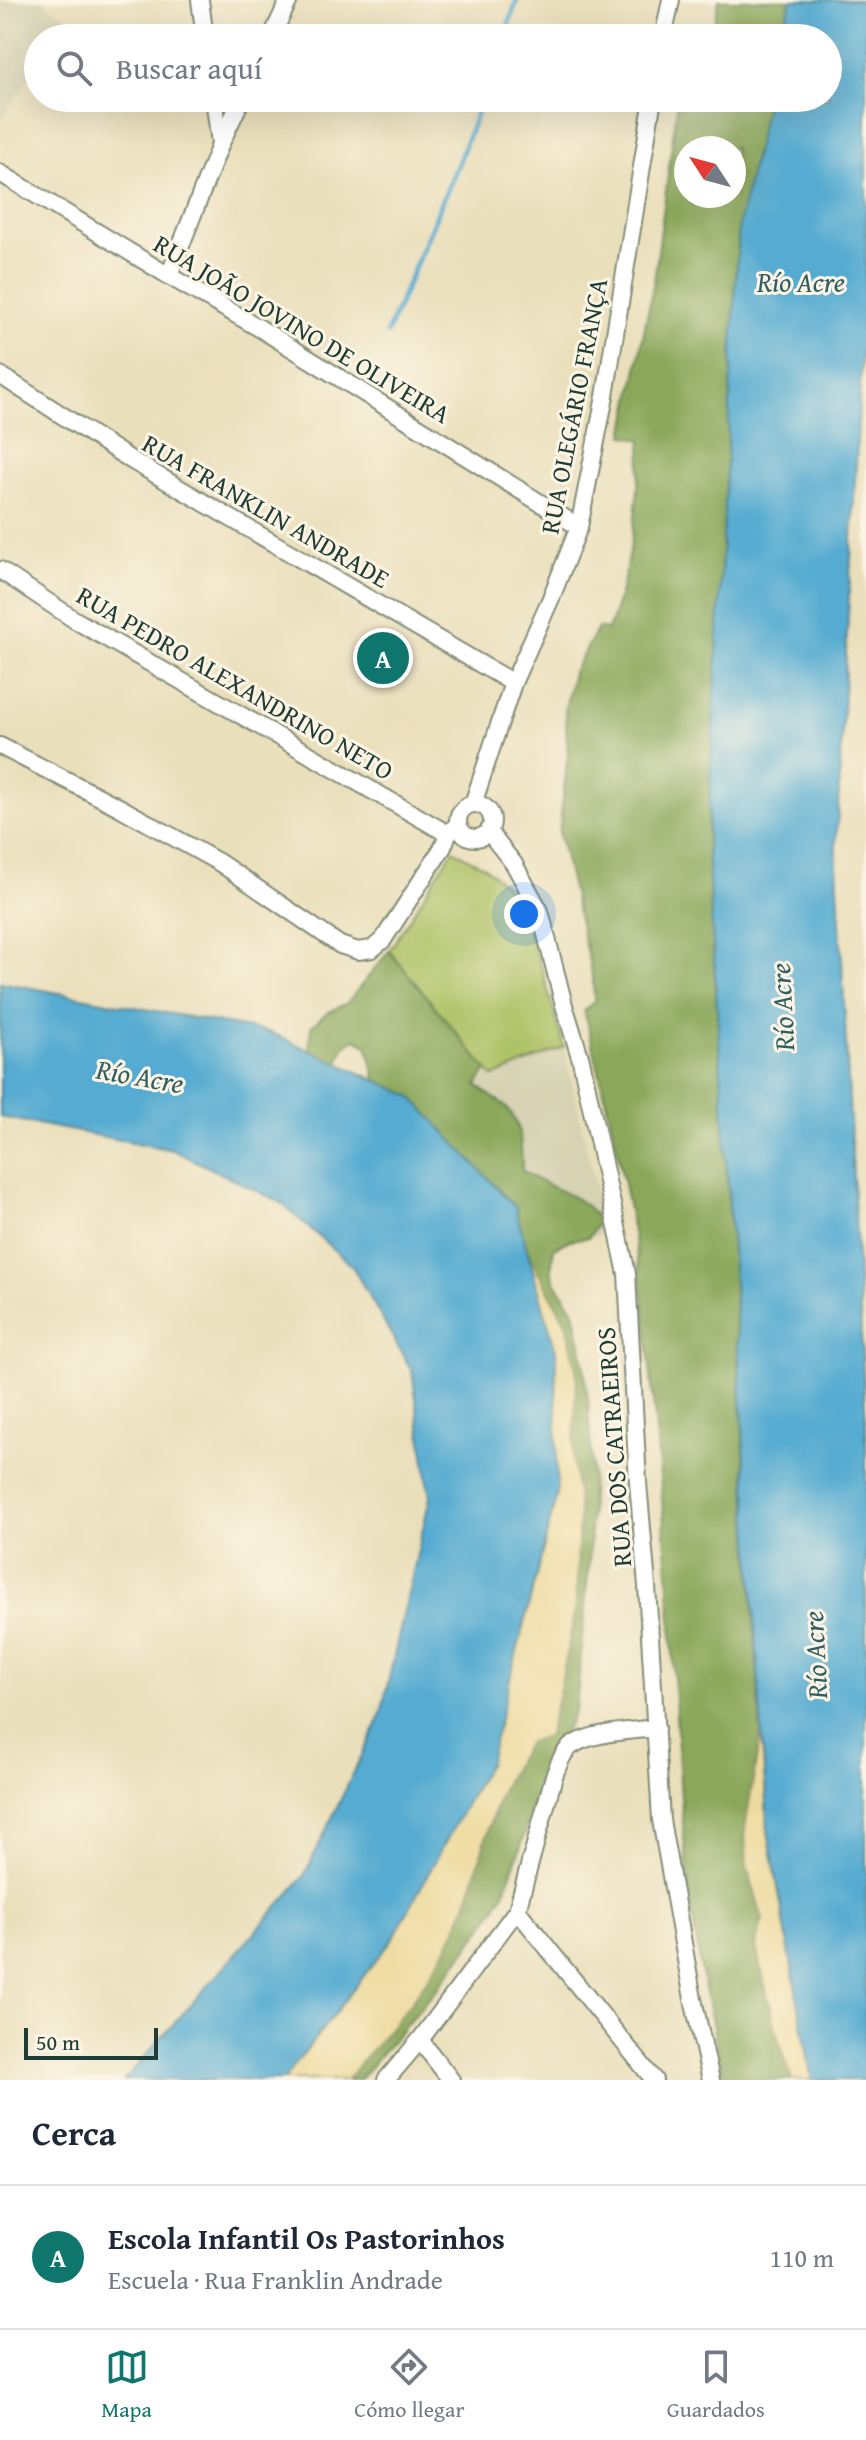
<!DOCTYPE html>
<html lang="es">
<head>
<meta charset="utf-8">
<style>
  :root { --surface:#fff; --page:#f2f2f3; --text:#1f2937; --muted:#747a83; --line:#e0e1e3; --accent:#0f766e }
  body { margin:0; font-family:"Gentium Book Plus",serif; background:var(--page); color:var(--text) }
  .compass { position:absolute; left:674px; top:136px; width:72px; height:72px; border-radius:50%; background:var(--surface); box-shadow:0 8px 32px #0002; rotate:306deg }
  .scale { position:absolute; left:24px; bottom:20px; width:134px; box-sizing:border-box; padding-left:8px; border:4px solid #1f3d34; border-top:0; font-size:22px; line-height:28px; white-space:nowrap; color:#1f3d34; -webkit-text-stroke:6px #fcf5e5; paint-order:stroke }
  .you { position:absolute; left:524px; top:914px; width:28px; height:28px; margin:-20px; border:6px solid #fff; border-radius:50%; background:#1a73e8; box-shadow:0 0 0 12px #1a73e833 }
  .badge { display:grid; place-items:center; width:52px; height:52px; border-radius:50%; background:var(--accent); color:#fff; font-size:26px; font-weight:700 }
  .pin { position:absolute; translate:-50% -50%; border:4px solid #fff; box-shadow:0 2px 8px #0006 }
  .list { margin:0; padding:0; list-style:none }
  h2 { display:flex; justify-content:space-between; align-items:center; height:104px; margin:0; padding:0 32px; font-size:34px }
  h2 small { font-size:26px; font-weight:400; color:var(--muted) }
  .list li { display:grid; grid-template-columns:52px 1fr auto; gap:24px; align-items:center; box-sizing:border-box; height:144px; padding:0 32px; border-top:2px solid var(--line) }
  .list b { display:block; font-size:30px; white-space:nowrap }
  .list p { margin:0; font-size:26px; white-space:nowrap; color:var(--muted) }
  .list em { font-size:26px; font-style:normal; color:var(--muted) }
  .icon { flex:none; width:44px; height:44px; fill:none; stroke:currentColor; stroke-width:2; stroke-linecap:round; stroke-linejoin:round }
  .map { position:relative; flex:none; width:866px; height:2080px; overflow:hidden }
  .search { position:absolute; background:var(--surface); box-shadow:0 8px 32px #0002; left:24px; right:24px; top:24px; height:88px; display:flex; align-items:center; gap:20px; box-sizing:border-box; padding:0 28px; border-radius:44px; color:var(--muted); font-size:30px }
  .sheet { height:248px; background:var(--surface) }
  nav { display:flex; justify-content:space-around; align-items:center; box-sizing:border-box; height:112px; border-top:2px solid var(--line); background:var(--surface); font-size:22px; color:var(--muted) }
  nav a { display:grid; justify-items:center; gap:4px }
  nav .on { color:var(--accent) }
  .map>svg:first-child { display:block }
  .built { fill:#d6d2b2 }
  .green { fill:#adc165; stroke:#667f4c; stroke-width:2 }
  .forest { fill:#8aa75a; stroke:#547247; stroke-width:2; fill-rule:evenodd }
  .sand { fill:#eeda9e; stroke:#868c69; stroke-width:2 }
  .water { fill:#55abd1; stroke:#3a7482; stroke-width:2 }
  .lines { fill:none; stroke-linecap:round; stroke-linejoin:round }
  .stream { stroke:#55abd1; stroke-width:5 }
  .street-casing { stroke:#848e78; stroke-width:20 }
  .street { stroke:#fff; stroke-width:16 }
  .labels { text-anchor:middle; stroke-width:6; stroke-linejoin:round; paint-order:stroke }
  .street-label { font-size:26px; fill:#1f3d34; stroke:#fcf5e5 }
  .water-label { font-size:28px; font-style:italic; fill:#2f5e63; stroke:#fcf5e5 }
</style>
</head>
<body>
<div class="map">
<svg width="866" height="2080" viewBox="0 0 866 2080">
  <rect width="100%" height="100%" fill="#fcf5e5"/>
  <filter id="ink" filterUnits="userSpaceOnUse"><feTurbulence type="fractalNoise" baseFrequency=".0125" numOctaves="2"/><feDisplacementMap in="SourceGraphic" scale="16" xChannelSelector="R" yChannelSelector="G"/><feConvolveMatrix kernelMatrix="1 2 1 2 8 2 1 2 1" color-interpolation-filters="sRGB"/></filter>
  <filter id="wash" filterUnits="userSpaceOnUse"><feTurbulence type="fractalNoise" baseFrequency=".006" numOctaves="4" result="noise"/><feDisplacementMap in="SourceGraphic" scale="32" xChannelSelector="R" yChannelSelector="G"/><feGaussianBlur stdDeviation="1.8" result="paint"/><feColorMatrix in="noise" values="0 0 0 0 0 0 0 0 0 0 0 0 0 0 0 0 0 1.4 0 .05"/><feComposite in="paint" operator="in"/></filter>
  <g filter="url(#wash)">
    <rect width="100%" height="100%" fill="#eadfbb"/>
    <!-- built -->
    <g class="built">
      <polygon points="0,0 40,0 68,18 55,38 38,38 38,64 0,122"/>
      <polygon points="564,1047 606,1233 589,1237 599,1221 575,1197 533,1179 522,1170 521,1141 501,1103 483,1092 477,1084 487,1070 493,1077"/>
    </g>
    <!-- green -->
    <polygon class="green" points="453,850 485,867 512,892 541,966 564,1047 493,1077 389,951"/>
    <!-- forest -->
    <g class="forest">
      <polygon points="719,0 791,0 782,38 711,38"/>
      <path d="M 678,98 L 768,98 L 739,223 L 707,846 L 761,1732 L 745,1829 L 747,1866 L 763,1919 L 756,1947 L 778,2038 L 792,2080 L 725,2080 C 712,2025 700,1970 692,1914 C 677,1796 676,1677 667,1559 C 660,1475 653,1390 644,1306 C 632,1207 608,1107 584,1010 L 594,1002 L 593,980 L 559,833 L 568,754 L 565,710 L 573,672 L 598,628 L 608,630 C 632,569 637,505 642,440 L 624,435 L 655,275 ZM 686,148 L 734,148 L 734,196 L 686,196 Z"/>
      <path d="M 389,951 L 487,1070 L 477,1085 C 485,1094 494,1097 503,1104 C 523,1123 521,1144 522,1170 C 547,1190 582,1192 599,1221 L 589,1237 L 570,1240 L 554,1248 L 551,1270 L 556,1283 L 574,1311 L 581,1344 L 588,1399 L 592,1467 L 589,1563 L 576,1707 L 566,1730 L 551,1751 L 538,1786 L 522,1843 L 503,1895 L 482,1929 L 436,1990 L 359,2080 L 346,2080 L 387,2032 L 437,1963 L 469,1896 L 500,1793 L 528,1742 L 547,1736 L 559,1693 L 576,1605 L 579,1512 L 573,1460 L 574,1419 L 568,1327 L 527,1251 L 515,1207 L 411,1096 L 376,1080 L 367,1045 L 355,1039 L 344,1047 L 338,1063 L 309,1050 L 311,1027 L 325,1014 L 347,1003 Z"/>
    </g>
    <!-- sand -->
    <g class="sand">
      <path d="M 527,1251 L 568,1327 L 577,1375 L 573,1460 L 579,1512 L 576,1605 L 559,1693 L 547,1737 L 528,1742 C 519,1759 506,1777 499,1796 C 483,1840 475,1888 455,1931 C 432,1982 383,2037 346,2080 L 283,2080 L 394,1937 L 556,1351 Z"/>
      <polygon points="761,1732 768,1831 812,2080 792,2080 778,2038 756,1947 763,1919 747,1866 745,1829"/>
    </g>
    <!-- water -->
    <g class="water">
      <polygon points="791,0 866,0 866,271 836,846 866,1427 866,2080 812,2080 768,1831 707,846 739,223 768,98 828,98 828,38 782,38"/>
      <polygon points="0,982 269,1032 411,1096 515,1207 556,1351 557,1494 489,1762 394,1937 283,2080 124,2080 303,1878 380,1718 430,1497 412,1371 352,1266 280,1202 173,1150 0,1117"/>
    </g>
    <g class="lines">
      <!-- stream -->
      <g class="stream">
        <polyline points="504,38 517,0"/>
        <polyline points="387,333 458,164 482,98"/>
      </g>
    </g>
  </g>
  <g filter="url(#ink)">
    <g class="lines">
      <defs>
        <g id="street">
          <polyline points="200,0 205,38"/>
          <polyline points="271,38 289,0"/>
          <polyline points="663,38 671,0"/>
          <polyline points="214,98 220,143"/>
          <polyline points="0,173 169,276 261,329 579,527"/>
          <polyline points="169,276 220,145 242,98"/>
          <polyline points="0,375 131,460 513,683"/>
          <polyline points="0,570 75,620 448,834"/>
          <polyline points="0,746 119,807 220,863 340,945 358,951 372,949 383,940 443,847 448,834 458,824"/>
          <polyline points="473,804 513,683 551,598 579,527 605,396 653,98"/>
          <circle cx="475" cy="821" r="17"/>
          <polyline points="488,831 514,864 540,911 564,1005 581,1060 627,1274 638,1483 647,1586 661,1820 693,1999 711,2080"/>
          <polyline points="517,1910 654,2080"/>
          <polyline points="420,2040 451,2080"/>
          <path d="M 386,2080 L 420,2040 L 517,1910 L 554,1776 C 558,1767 561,1755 569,1748 C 586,1732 633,1731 656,1728"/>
        </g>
      </defs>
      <!-- street casing -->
      <use href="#street" class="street-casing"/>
      <!-- street -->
      <use href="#street" class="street"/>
    </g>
  </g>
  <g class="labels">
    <!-- street labels -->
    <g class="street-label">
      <text transform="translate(302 329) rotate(31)" y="9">RUA JOÃO JOVINO DE OLIVEIRA</text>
      <text transform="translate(574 406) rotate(-79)" y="9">RUA OLEGÁRIO FRANÇA</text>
      <text transform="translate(266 511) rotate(30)" y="9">RUA FRANKLIN ANDRADE</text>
      <text transform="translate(235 683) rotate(30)" y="9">RUA PEDRO ALEXANDRINO NETO</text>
      <text transform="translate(614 1447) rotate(-94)" y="9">RUA DOS CATRAEIROS</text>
    </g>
    <!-- water labels -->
    <g class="water-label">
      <text x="801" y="292">Río Acre</text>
      <text transform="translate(782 1007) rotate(-93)" y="10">Río Acre</text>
      <text transform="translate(140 1076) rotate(10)" y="10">Río Acre</text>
      <text transform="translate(815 1655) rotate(-93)" y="10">Río Acre</text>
    </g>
  </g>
</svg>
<svg class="compass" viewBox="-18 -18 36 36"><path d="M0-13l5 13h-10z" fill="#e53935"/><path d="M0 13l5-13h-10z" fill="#747a83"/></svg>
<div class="scale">50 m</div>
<div class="you"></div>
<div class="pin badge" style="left:383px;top:658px">A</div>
<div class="search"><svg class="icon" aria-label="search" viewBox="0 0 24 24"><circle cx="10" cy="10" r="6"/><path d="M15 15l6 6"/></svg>Buscar aquí</div>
</div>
<section class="sheet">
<h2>Cerca<small></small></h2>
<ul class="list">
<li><span class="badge">A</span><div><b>Escola Infantil Os Pastorinhos</b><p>Escuela · Rua Franklin Andrade</p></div><em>110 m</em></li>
</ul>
</section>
<nav>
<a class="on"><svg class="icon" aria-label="map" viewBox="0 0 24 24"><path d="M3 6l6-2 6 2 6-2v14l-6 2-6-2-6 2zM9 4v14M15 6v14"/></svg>Mapa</a>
<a><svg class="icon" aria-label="directions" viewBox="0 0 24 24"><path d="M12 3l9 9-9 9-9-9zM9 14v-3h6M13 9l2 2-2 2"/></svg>Cómo llegar</a>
<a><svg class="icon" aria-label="saved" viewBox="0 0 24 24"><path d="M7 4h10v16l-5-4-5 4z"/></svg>Guardados</a>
</nav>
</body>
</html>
